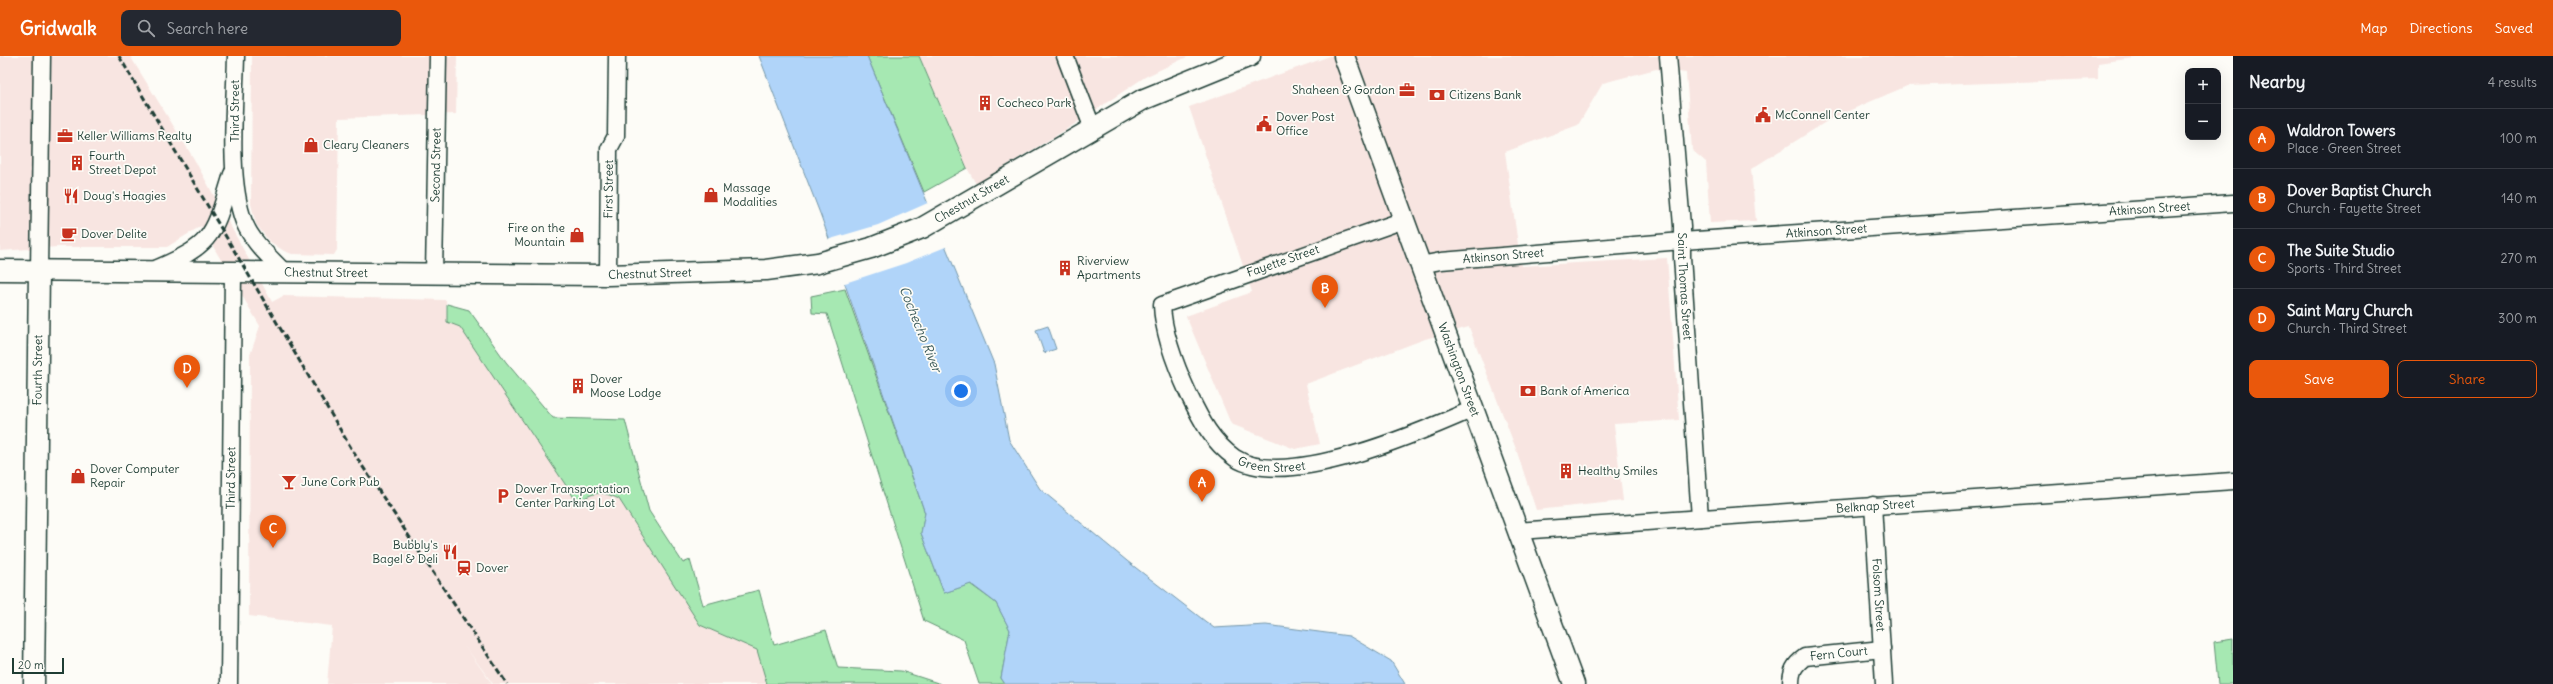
<!DOCTYPE html>
<html lang="en">
<head>
<meta charset="utf-8">
<style>
  :root { --surface:#171b24; --page:#242831; --text:#f1f3f6; --muted:#9ea1a6; --line:#363941; --accent:#ea580c }
  body { margin:0; font-family:Delius,sans-serif; background:var(--page); color:var(--text) }
  .controls { position:absolute; right:12px; top:12px; display:grid; overflow:hidden; border-radius:8px; box-shadow:0 4px 16px #0002 }
  .controls button { width:36px; height:36px; display:grid; place-items:center; padding:0; border:0; border-bottom:1px solid var(--line); background:var(--surface); color:var(--text); font:20px sans-serif }
  .scale { position:absolute; left:12px; bottom:10px; width:52px; box-sizing:border-box; padding-left:4px; border:2px solid #1f3d34; border-top:0; font-size:11px; line-height:14px; white-space:nowrap; color:#1f3d34; -webkit-text-stroke:3px #fdfcf7; paint-order:stroke }
  .you { position:absolute; left:961px; top:335px; width:14px; height:14px; margin:-10px; border:3px solid #fff; border-radius:50%; background:#1a73e8; box-shadow:0 0 0 6px #1a73e833 }
  .badge { display:grid; place-items:center; width:26px; height:26px; border-radius:50%; background:var(--accent); color:#fff; font-size:13px; font-weight:700 }
  .pin { position:absolute; translate:-50% -33px; filter:drop-shadow(0 1px 2px #0008) }
  .pin::after { content:''; position:absolute; top:21px; width:14px; height:12px; background:inherit; clip-path:polygon(0 0,100% 0,50% 100%) }
  .list { margin:0; padding:0; list-style:none }
  h2 { display:flex; justify-content:space-between; align-items:center; height:52px; margin:0; padding:0 16px; font-size:17px }
  h2 small { font-size:13px; font-weight:400; color:var(--muted) }
  .list li { display:grid; grid-template-columns:26px 1fr auto; gap:12px; align-items:center; box-sizing:border-box; height:60px; padding:0 16px; border-top:1px solid var(--line) }
  .list b { display:block; font-size:15px; white-space:nowrap }
  .list p { margin:0; font-size:13px; white-space:nowrap; color:var(--muted) }
  .list em { font-size:13px; font-style:normal; color:var(--muted) }
  .actions { display:flex; gap:8px; padding:12px 16px }
  .actions a { flex:1; padding:9px 0; border:1px solid var(--accent); border-radius:8px; text-align:center; font-size:14px; color:var(--accent) }
  .actions .main { background:var(--accent); color:#fff }
  .icon { flex:none; width:22px; height:22px; fill:none; stroke:currentColor; stroke-width:2; stroke-linecap:round; stroke-linejoin:round }
  .map { position:relative; flex:none; width:2233px; height:628px; overflow:hidden }
  header { display:flex; align-items:center; gap:24px; box-sizing:border-box; height:56px; padding:0 20px; background:var(--accent); color:#fff }
  header strong { font-size:19px }
  nav { display:flex; gap:22px; margin-inline-start:auto; font-size:14px }
  .search { width:280px; height:36px; background:var(--page); display:flex; align-items:center; gap:10px; box-sizing:border-box; padding:0 14px; border-radius:8px; color:var(--muted); font-size:15px }
  main { display:flex }
  aside { flex:1; background:var(--surface) }
  .map>svg:first-child { display:block }
  .built { fill:#f8e5e1 }
  .green { fill:#a6e8b2; stroke:#629273 }
  .water { fill:#b0d4f9; stroke:#7698aa }
  .pier { fill:#fdfcf7 }
  .lines { fill:none; stroke-linecap:round; stroke-linejoin:round }
  .minor-casing { stroke:#1f3d34; stroke-width:19 }
  .tertiary-casing { stroke:#1f3d34; stroke-width:23 }
  .minor { stroke:#fdfcf7; stroke-width:16 }
  .tertiary { stroke:#fdfcf7; stroke-width:20 }
  .rail { stroke:#1f3d34; stroke-width:3; stroke-dasharray:6 3; stroke-linecap:butt }
  .labels { text-anchor:middle; stroke-width:3.5; stroke-linejoin:round; paint-order:stroke }
  .poi-label { font-size:12px; fill:#1f3d34; stroke:#fdfcf7; text-anchor:start }
  .street-label { font-size:12px; fill:#1f3d34; stroke:#fdfcf7 }
  .water-label { font-size:13px; font-style:italic; fill:#3c5b5b; stroke:#fdfcf7 }
</style>
</head>
<body>
<header>
<strong>Gridwalk</strong>
<div class="search"><svg class="icon" aria-label="search" viewBox="0 0 24 24"><circle cx="10" cy="10" r="6"/><path d="M15 15l6 6"/></svg>Search here</div>
<nav><a>Map</a><a>Directions</a><a>Saved</a></nav>
</header>
<main>
<div class="map">
<svg width="2233" height="628" viewBox="0 0 2233 628">
  <rect width="100%" height="100%" fill="#fdfcf7"/>
  <filter id="ink" filterUnits="userSpaceOnUse"><feTurbulence type="fractalNoise" baseFrequency=".025" numOctaves="2"/><feDisplacementMap in="SourceGraphic" scale="8" xChannelSelector="R" yChannelSelector="G"/><feConvolveMatrix kernelMatrix="1 2 1 2 8 2 1 2 1" color-interpolation-filters="sRGB"/></filter>
  <g filter="url(#ink)">
    <!-- built -->
    <g class="built">
      <polygon points="0,0 130,0 194,103 272,246 283,240 446,244 447,266 460,271 577,446 591,438 604,436 619,443 700,569 757,594 767,628 493,628 464,589 492,628 327,628 332,570 249,560 250,299 260,270 201,170 167,191 58,191 0,195"/>
      <polygon points="252,0 457,0 456,58 339,62 337,194 334,199 292,198 284,195 269,185 256,168 251,148"/>
      <polygon points="919,0 1189,0 1145,21 1070,71 976,128 967,112"/>
      <polygon points="1330,0 2148,0 2098,7 2098,23 1907,30 1832,62 1751,113 1756,165 1710,167 1706,106 1692,94 1686,17 1656,13 1603,27 1578,69 1505,96 1521,210 1667,202 1679,364 1614,368 1623,445 1536,454 1516,393 1469,271 1425,283 1306,328 1320,388 1295,393 1231,368 1186,260 1252,236 1189,51"/>
    </g>
    <!-- green -->
    <g class="green">
      <polygon points="867,0 919,0 967,112 924,136"/>
      <polygon points="845,233 925,457 921,477 944,537 970,528 996,547 1010,574 1001,622 1005,628 979,628 964,584 924,565 827,258 812,257 811,240"/>
      <path d="M 447,248 L 469,254 L 506,306 L 553,362 L 625,364 L 649,455 L 683,507 L 690,504 L 703,549 L 759,534 L 774,589 L 826,574 L 838,612 L 901,615 L 941,628 L 767,628 L 757,594 L 700,569 L 619,443 C 600,434 595,436 577,446 L 460,271 L 447,266 Z"/>
      <polygon points="2233,583 2233,628 2218,628 2214,586"/>
    </g>
    <!-- water -->
    <g class="water">
      <polygon points="759,0 867,0 994,308 1009,384 1040,433 1127,505 1214,572 1266,569 1349,580 1391,605 1405,628 1005,628 1001,622 1010,574 996,547 971,528 944,537 921,477 925,457 821,160"/>
      <polygon points="1048,270 1056,293 1044,297 1036,274"/>
    </g>
    <!-- pier -->
    <polygon class="pier" points="930,146 948,190 906,207 842,228 827,184 878,169"/>
    <g class="lines">
      <defs>
        <g id="minor">
          <path d="M 236,0 C 235,49 227,121 244,166 C 252,186 270,201 284,216"/>
          <polyline points="1065,0 1093,73"/>
          <path id="s1" d="M 1668,0 L 1682,170 L 1682,201 L 1700,462"/>
          <path id="s2" d="M 1404,164 L 1162,249 C 1163,279 1177,313 1189,339 C 1201,364 1212,386 1235,402 C 1286,435 1421,376 1473,353"/>
          <path id="s3" d="M 1420,209 L 1441,205 L 1682,185 L 2233,147"/>
          <path d="M 153,214 C 215,188 213,180 232,118"/>
          <polyline points="39,215 42,0"/>
          <path id="s4" d="M 434,218 L 438,0"/>
          <path id="s5" d="M 608,219 L 609,93 L 616,80 L 617,0"/>
          <path id="s6" d="M 1873,449 L 1884,628"/>
          <path id="s7" d="M 1517,475 L 2233,425"/>
          <path id="s8" d="M 229,628 L 233,216"/>
          <path id="s9" d="M 1791,628 C 1791,615 1794,609 1805,601 L 1882,593"/>
        </g>
        <g id="tertiary">
          <path id="s10" d="M 1344,0 L 1574,628"/>
          <path id="s11" d="M 0,214 L 608,219 L 766,214 L 818,207 L 871,192 L 922,172 L 1142,44 L 1250,0"/>
          <path id="s12" d="M 34,628 L 39,215"/>
        </g>
      </defs>
      <!-- minor casing -->
      <use href="#minor" class="minor-casing"/>
      <!-- tertiary casing -->
      <use href="#tertiary" class="tertiary-casing"/>
      <!-- minor -->
      <use href="#minor" class="minor"/>
      <!-- tertiary -->
      <use href="#tertiary" class="tertiary"/>
      <!-- rail -->
      <polyline class="rail" points="119,0 357,402 507,628"/>
    </g>
  </g>
  <!-- icons -->
  <defs>
    <symbol id="office-bare" viewBox="-9 -9 18 18"><path d="M-6-3h4V-5.5h4V-3h4V5H-6ZM-1-4.5V-3h2v-1.5ZM-6 0V1H6V0Z" fill="#c8321e" stroke="#fdfcf7" stroke-width="2.5" paint-order="stroke"/></symbol>
    <symbol id="bank-bare" viewBox="-9 -9 18 18"><path d="M-6-4H6V4H-6ZM0-2.3a2.3 2.3 0 1 0 0 4.6a2.3 2.3 0 1 0 0-4.6Z" fill="#c8321e" stroke="#fdfcf7" stroke-width="2.5" paint-order="stroke"/></symbol>
    <symbol id="building-bare" viewBox="-9 -9 18 18"><path d="M-4-6H4V6H1V3H-1V6H-4ZM-2.5-4.3h1.7v1.8h-1.7ZM.8-4.3h1.7v1.8H.8ZM-2.5-1h1.7V.8h-1.7ZM.8-1h1.7V.8H.8Z" fill="#c8321e" stroke="#fdfcf7" stroke-width="2.5" paint-order="stroke"/></symbol>
    <symbol id="civic-bare" viewBox="-9 -9 18 18"><path d="M-.6-6.5H3V-4.5H.6V-3L4-1V1h2V6H-6V1h2V-1L-.6-3ZM-1.2 2.5V6h2.4V2.5Z" fill="#c8321e" stroke="#fdfcf7" stroke-width="2.5" paint-order="stroke"/></symbol>
    <symbol id="shop-bare" viewBox="-9 -9 18 18"><path d="M-5-2.5h2.3a2.7 3.5 0 0 1 5.4 0H5L5.5 6h-11ZM-1.5-2.5h3a1.5 2.3 0 0 0-3 0Z" fill="#c8321e" stroke="#fdfcf7" stroke-width="2.5" paint-order="stroke"/></symbol>
    <symbol id="restaurant-bare" viewBox="-9 -9 18 18"><path d="M-5-6h1v4h1v-4h1v4h1v-4h1v5L-1.5 .5V6h-2V.5L-5-1ZM5-6V6H3V1.5H1.5Q1.5-4 5-6Z" fill="#c8321e" stroke="#fdfcf7" stroke-width="2.5" paint-order="stroke"/></symbol>
    <symbol id="cafe-bare" viewBox="-9 -9 18 18"><path d="M-5.5-4.5H6V0H3Q3 3.5 0 3.5H-2.5Q-5.5 3.5-5.5 0ZM3-3.2v2h1.7v-2ZM-6 4.5H4V6H-6Z" fill="#c8321e" stroke="#fdfcf7" stroke-width="2.5" paint-order="stroke"/></symbol>
    <symbol id="bar-bare" viewBox="-9 -9 18 18"><path d="M-6-5H6L.8 .8V4.5H3.5V6h-7V4.5H-.8V.8Z" fill="#c8321e" stroke="#fdfcf7" stroke-width="2.5" paint-order="stroke"/></symbol>
    <symbol id="parking-bare" viewBox="-9 -9 18 18"><path d="M-3.5-5.5H1a3.5 3.5 0 0 1 0 7H-1V5.5H-3.5ZM-1-3.4V-.6H.8a1.4 1.4 0 0 0 0-2.8Z" fill="#c8321e" stroke="#fdfcf7" stroke-width="2.5" paint-order="stroke"/></symbol>
    <symbol id="station-bare" viewBox="-9 -9 18 18"><path d="M-3-6H3Q5-6 5-4V2Q5 4 3 4L4.5 6H3L1.5 4h-3L-3 6H-4.5L-3 4Q-5 4-5 2V-4Q-5-6-3-6ZM-3.5-4v3h7v-3ZM-3.5 1v1.5H-2V1ZM2 1v1.5H3.5V1Z" fill="#c8321e" stroke="#fdfcf7" stroke-width="2.5" paint-order="stroke"/></symbol>
  </defs>
  <g fill-rule="evenodd">
    <use href="#office-bare" x="1396" y="23" width="22" height="22"/>
    <use href="#bank-bare" x="1426" y="28" width="22" height="22"/>
    <use href="#building-bare" x="974" y="36" width="22" height="22"/>
    <use href="#civic-bare" x="1752" y="48" width="22" height="22"/>
    <use href="#civic-bare" x="1253" y="57" width="22" height="22"/>
    <use href="#office-bare" x="54" y="69" width="22" height="22"/>
    <use href="#shop-bare" x="300" y="78" width="22" height="22"/>
    <use href="#building-bare" x="66" y="96" width="22" height="22"/>
    <use href="#shop-bare" x="700" y="128" width="22" height="22"/>
    <use href="#restaurant-bare" x="60" y="129" width="22" height="22"/>
    <use href="#cafe-bare" x="58" y="167" width="22" height="22"/>
    <use href="#shop-bare" x="566" y="168" width="22" height="22"/>
    <use href="#building-bare" x="1054" y="201" width="22" height="22"/>
    <use href="#building-bare" x="567" y="319" width="22" height="22"/>
    <use href="#bank-bare" x="1517" y="324" width="22" height="22"/>
    <use href="#building-bare" x="1555" y="404" width="22" height="22"/>
    <use href="#shop-bare" x="67" y="409" width="22" height="22"/>
    <use href="#bar-bare" x="278" y="415" width="22" height="22"/>
    <use href="#parking-bare" x="492" y="429" width="22" height="22"/>
    <use href="#restaurant-bare" x="439" y="485" width="22" height="22"/>
    <use href="#station-bare" x="453" y="501" width="22" height="22"/>
  </g>
  <g class="labels">
    <!-- poi labels -->
    <g class="poi-label">
      <text x="1395" y="38" text-anchor="end">Shaheen &amp; Gordon</text>
      <text x="1449" y="43">Citizens Bank</text>
      <text x="997" y="51">Cocheco Park</text>
      <text x="1775" y="63">McConnell Center</text>
      <text x="1276" y="65">Dover Post<tspan x="1276" dy="14">Office</tspan></text>
      <text x="77" y="84">Keller Williams Realty</text>
      <text x="323" y="93">Cleary Cleaners</text>
      <text x="89" y="104">Fourth<tspan x="89" dy="14">Street Depot</tspan></text>
      <text x="723" y="136">Massage<tspan x="723" dy="14">Modalities</tspan></text>
      <text x="83" y="144">Doug's Hoagies</text>
      <text x="565" y="176" text-anchor="end">Fire on the<tspan x="565" dy="14">Mountain</tspan></text>
      <text x="81" y="182">Dover Delite</text>
      <text x="1077" y="209">Riverview<tspan x="1077" dy="14">Apartments</tspan></text>
      <text x="590" y="327">Dover<tspan x="590" dy="14">Moose Lodge</tspan></text>
      <text x="1540" y="339">Bank of America</text>
      <text x="90" y="417">Dover Computer<tspan x="90" dy="14">Repair</tspan></text>
      <text x="1578" y="419">Healthy Smiles</text>
      <text x="301" y="430">June Cork Pub</text>
      <text x="515" y="437">Dover Transportation<tspan x="515" dy="14">Center Parking Lot</tspan></text>
      <text x="438" y="493" text-anchor="end">Bubbly's<tspan x="438" dy="14">Bagel &amp; Deli</tspan></text>
      <text x="476" y="516">Dover</text>
    </g>
    <!-- street labels -->
    <g class="street-label">
      <text transform="translate(235 55) rotate(-90)" y="4">Third Street</text>
      <text dy="4" stroke="none"><textPath href="#s4" startOffset="109">Second Street</textPath></text>
      <text dy="4" stroke="none"><textPath href="#s5" startOffset="86">First Street</textPath></text>
      <text dy="4" stroke="none"><textPath href="#s11" startOffset="986">Chestnut Street</textPath></text>
      <text dy="4" stroke="none"><textPath href="#s3" startOffset="732">Atkinson Street</textPath></text>
      <text dy="4" stroke="none"><textPath href="#s3" startOffset="408">Atkinson Street</textPath></text>
      <text dy="4" stroke="none"><textPath href="#s3" startOffset="84">Atkinson Street</textPath></text>
      <text transform="translate(1283 205) rotate(-19)" y="4">Fayette Street</text>
      <text dy="4" stroke="none"><textPath href="#s11" startOffset="326">Chestnut Street</textPath></text>
      <text dy="4" stroke="none"><textPath href="#s11" startOffset="650">Chestnut Street</textPath></text>
      <text dy="4" stroke="none"><textPath href="#s1" startOffset="231">Saint Thomas Street</textPath></text>
      <text dy="4" stroke="none"><textPath href="#s12" startOffset="314">Fourth Street</textPath></text>
      <text dy="4" stroke="none"><textPath href="#s10" startOffset="334">Washington Street</textPath></text>
      <text dy="4" stroke="none"><textPath href="#s2" startOffset="468">Green Street</textPath></text>
      <text dy="4" stroke="none"><textPath href="#s8" startOffset="206">Third Street</textPath></text>
      <text dy="4" stroke="none"><textPath href="#s7" startOffset="359">Belknap Street</textPath></text>
      <text dy="4" stroke="none"><textPath href="#s6" startOffset="90">Folsom Street</textPath></text>
      <text dy="4" stroke="none"><textPath href="#s9" startOffset="66">Fern Court</textPath></text>
    </g>
    <!-- water labels -->
    <g class="water-label">
      <text transform="translate(921 273) rotate(68)" y="5">Cochecho River</text>
    </g>
  </g>
</svg>
<div class="controls">
<button>+</button>
<button>−</button>
</div>
<div class="scale">20 m</div>
<div class="you"></div>
<div class="pin badge" style="left:1202px;top:446px">A</div>
<div class="pin badge" style="left:1325px;top:252px">B</div>
<div class="pin badge" style="left:273px;top:492px">C</div>
<div class="pin badge" style="left:187px;top:332px">D</div>
</div>
<aside>
<h2>Nearby<small>4 results</small></h2>
<ul class="list">
<li><span class="badge">A</span><div><b>Waldron Towers</b><p>Place · Green Street</p></div><em>100 m</em></li>
<li><span class="badge">B</span><div><b>Dover Baptist Church</b><p>Church · Fayette Street</p></div><em>140 m</em></li>
<li><span class="badge">C</span><div><b>The Suite Studio</b><p>Sports · Third Street</p></div><em>270 m</em></li>
<li><span class="badge">D</span><div><b>Saint Mary Church</b><p>Church · Third Street</p></div><em>300 m</em></li>
</ul>
<div class="actions"><a class="main">Save</a><a>Share</a></div>
</aside>
</main>
</body>
</html>
